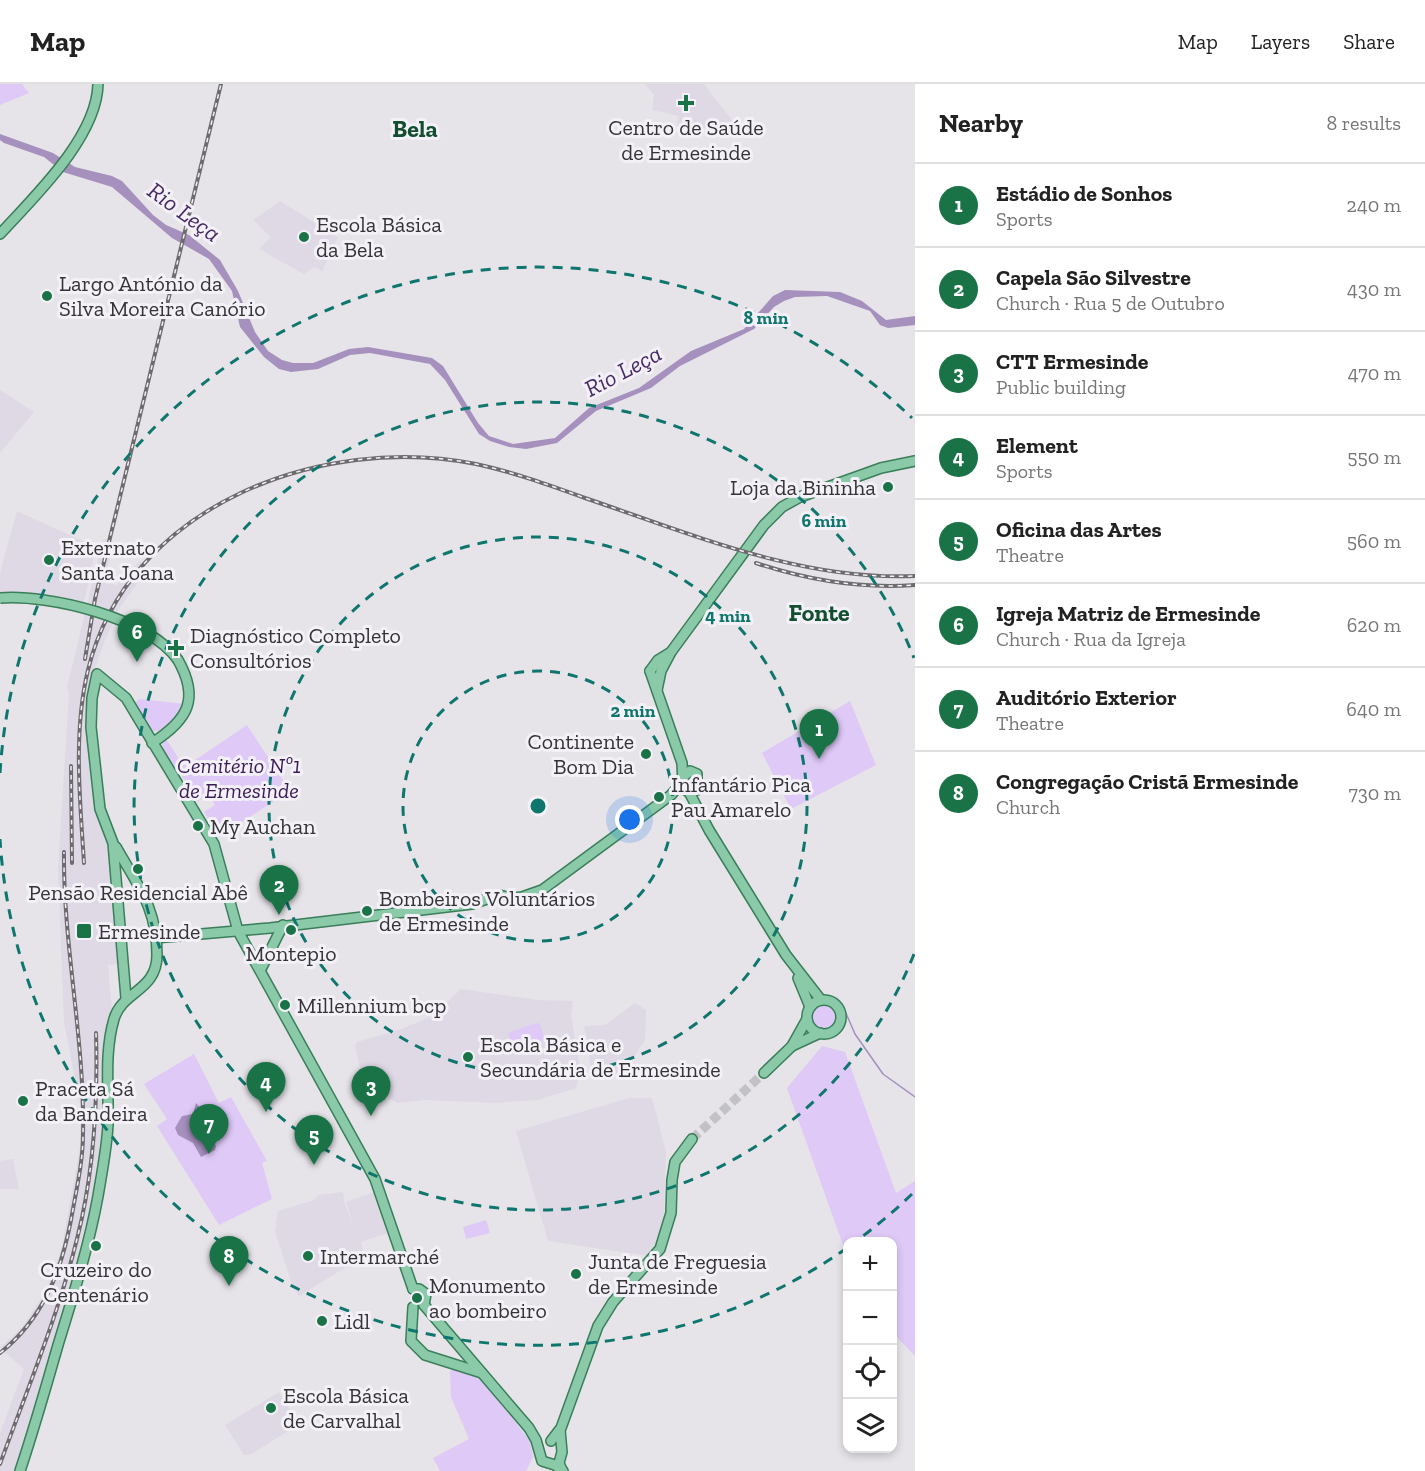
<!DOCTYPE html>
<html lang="en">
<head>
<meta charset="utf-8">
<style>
  :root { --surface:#fff; --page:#f6f6f6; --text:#222; --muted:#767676; --line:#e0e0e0; --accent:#1a7347 }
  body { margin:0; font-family:"Zilla Slab",serif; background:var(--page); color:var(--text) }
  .controls { position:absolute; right:18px; bottom:18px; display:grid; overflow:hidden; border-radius:12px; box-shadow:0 3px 9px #0003 }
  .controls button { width:54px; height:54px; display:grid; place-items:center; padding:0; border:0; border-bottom:2px solid var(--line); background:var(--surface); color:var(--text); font:30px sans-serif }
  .you { position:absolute; left:630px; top:736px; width:21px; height:21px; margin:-15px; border:4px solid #fff; border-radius:50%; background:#1a73e8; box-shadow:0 0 0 9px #1a73e833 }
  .badge { display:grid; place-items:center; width:39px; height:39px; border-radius:50%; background:var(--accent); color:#fff; font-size:20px; font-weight:700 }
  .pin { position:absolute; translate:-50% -50px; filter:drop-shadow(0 2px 3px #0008) }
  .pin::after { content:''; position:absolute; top:32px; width:21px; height:18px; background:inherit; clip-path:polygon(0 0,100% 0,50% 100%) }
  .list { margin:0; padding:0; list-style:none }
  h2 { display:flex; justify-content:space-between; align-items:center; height:78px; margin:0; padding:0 24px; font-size:26px }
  h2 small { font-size:20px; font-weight:400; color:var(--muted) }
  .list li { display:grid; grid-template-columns:39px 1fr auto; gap:18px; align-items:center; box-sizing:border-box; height:84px; padding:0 24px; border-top:2px solid var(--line) }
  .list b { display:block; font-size:22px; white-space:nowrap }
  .list p { margin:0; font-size:20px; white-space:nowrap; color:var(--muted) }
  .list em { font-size:20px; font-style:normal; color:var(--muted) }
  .icon { flex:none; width:33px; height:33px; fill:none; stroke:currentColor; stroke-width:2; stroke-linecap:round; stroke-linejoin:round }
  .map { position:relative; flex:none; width:915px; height:1387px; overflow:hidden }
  header { display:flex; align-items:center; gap:36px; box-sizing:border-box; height:84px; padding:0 30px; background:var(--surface); border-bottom:2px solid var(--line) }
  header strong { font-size:28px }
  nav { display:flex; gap:33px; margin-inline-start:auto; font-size:21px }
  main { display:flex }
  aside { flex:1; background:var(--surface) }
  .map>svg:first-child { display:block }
  .built { fill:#ded9e5 }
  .green { fill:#dec9f7 }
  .water { fill:#a590be }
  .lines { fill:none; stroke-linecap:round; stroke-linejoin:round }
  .stream { stroke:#a590be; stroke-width:1.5 }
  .major-tunnel { stroke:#c2c1c5; stroke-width:9; stroke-dasharray:9 4.5; stroke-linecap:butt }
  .major-casing { stroke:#3a7e5a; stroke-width:12 }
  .major { stroke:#8bcaa8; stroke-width:9 }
  .rail-casing { stroke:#6d6b6e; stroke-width:4 }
  .rail { stroke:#f3f1f7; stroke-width:1.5; stroke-dasharray:4.5; stroke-linecap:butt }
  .major-bridge-casing { stroke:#3a7e5a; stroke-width:12; stroke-linecap:butt }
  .major-bridge { stroke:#8bcaa8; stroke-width:9 }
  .ring { fill:none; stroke:#0f766e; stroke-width:3; stroke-dasharray:10 8 }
  .poi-dot { fill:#1a7347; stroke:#f3f1f7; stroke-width:2 }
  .labels { text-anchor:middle; stroke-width:6; stroke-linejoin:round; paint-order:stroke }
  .poi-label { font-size:22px; fill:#343335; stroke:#f3f1f7; text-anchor:start }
  .park-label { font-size:22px; font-style:italic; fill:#3b1d56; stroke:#f3f1f7 }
  .neighbourhood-label { font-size:24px; font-weight:bold; fill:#124e2f; stroke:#f3f1f7 }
  .water-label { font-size:24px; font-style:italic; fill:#482b64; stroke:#f3f1f7 }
  .centre { fill:#0f766e; stroke:#f3f1f7; stroke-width:3 }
  .ring-label { font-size:18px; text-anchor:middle; font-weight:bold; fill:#0f766e; stroke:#f3f1f7; stroke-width:6; stroke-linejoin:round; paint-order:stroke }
</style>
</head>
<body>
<header>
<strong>Map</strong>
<nav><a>Map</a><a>Layers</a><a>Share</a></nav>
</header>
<main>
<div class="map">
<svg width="915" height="1387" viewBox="0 0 915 1387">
  <rect width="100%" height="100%" fill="#e6e4e9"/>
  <!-- built -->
  <g class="built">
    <polygon points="645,0 704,0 734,39 721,48 701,43 691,49 677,42 678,32 652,26 654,11"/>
    <polygon points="280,117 338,153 322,187 314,183 304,190 259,165 271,153 253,136"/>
    <polygon points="0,306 34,328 0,369"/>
    <polygon points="17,427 96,463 84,518 47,510 0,510 0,489"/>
    <polygon points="103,455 113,457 104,499 117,501 140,477 147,486 121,522 105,556 94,586 88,619 88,670 96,726 108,757 118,880 108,881 112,927 106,951 103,989 103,1039 90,1124 65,1219 15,1387 0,1387 0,1349 24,1285 0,1264 22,1243 47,1206 62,1163 80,1063 80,1020 64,938 58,786 69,609 67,603"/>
    <polygon points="461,905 538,916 573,917 571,931 580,984 576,1004 537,1016 496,1019 425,1016 398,1019 388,1014 385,997 372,1003 366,991 362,993 355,961 357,958 401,945 433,932"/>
    <polygon points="635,919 646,926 645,956 627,983 617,990 596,995 592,990 584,942 605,941"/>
    <polygon points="629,1014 652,1014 666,1068 664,1134 658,1156 649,1172 548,1157 516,1047"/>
    <polygon points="13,1075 19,1105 0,1105 0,1077"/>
    <polygon points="343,1108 344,1117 354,1143 346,1118 374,1108 388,1149 361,1158 364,1172 299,1212 292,1201 275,1147 278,1127 314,1116 319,1111"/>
    <polygon points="279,1308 299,1340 250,1371 244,1371 225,1341"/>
  </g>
  <!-- green -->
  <g class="green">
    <polygon points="0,0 22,0 29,9 0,21"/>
    <path d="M 139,615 L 185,620 C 179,632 168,649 152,647 L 135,619 Z"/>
    <polygon points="850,617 876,681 791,725 762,669"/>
    <polygon points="247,641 290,707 219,753 204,728 215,721 208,710 197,718 177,684 173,686 162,661 166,655 183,681 188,681"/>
    <circle cx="823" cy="933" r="12"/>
    <polygon points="536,939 540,940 545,956 513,965 508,949"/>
    <polygon points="822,962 845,968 896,1109 915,1097 915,1272 893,1249 892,1158 848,1158 847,1172 787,1004"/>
    <polygon points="194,970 219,1019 231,1013 267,1077 262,1079 272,1115 219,1141 157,1042 167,1035 144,1000"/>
    <polygon points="486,1136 490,1149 466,1155 463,1143"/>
    <polygon points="453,1285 480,1294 530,1357 533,1373 526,1387 440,1387 433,1374 469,1355 451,1313 450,1287"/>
  </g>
  <!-- water -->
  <g class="water">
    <polygon points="0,50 53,69 75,83 112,92 122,97 153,131 166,141 189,151 220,176 238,207 255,248 268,267 282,276 293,279 313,279 349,265 368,263 432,274 443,282 478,339 489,352 513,360 555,354 589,324 639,304 691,267 744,245 773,212 785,206 840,208 862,217 886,236 915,232 915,241 888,244 880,241 870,227 827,212 795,213 784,217 774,223 754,245 680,282 651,304 596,327 557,359 526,365 509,363 490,357 479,350 445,296 430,280 370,269 350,271 318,285 291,288 279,285 264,273 240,243 232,207 209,175 172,154 112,103 63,88 44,73 4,59 0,56"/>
    <polygon points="196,1019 205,1029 206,1047 216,1062 215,1066 201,1073 193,1059 178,1051 175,1044 182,1032 193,1030"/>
  </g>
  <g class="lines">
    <!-- stream -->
    <polyline class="stream" points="842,920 855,950 883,990 915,1013"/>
    <!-- major-tunnel -->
    <polyline class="major-tunnel" points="692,1055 764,989"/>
    <defs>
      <g id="major">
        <path d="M 0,150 C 35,112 97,53 98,0"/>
        <polyline points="650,587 682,679 683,702 687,707 692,708 698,701"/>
        <polyline points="650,587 658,576 671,568"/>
        <polyline points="657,606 661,587 671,568 764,441 782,423 800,413 881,384 915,377"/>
        <path d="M 152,659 C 188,636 200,615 178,576"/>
        <polyline points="684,692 690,687 697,690 697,706"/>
        <polyline points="689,708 709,746 786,871 821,916"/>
        <polyline points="505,815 522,813 542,806 671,711 683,697"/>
        <polyline points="155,854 270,844 472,820 499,811 511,814"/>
        <polyline points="261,885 283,841"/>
        <polyline points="798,894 810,923"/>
        <polyline points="126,914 113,759 100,725 91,643 92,614 97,590 126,614 214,760 238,847 375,1095 413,1205"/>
        <circle cx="824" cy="933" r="17"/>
        <polyline points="792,962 820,949"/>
        <polyline points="764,989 792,962 807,935"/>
        <polyline points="413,1205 419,1205 426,1210 424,1221"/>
        <polyline points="424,1221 529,1344 536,1356 542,1377 555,1381 563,1387"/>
        <polyline points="413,1223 411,1257 425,1271 482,1289"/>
        <polyline points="560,1346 562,1368 559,1379 562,1386"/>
        <polyline points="551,1357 561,1344 598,1242 613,1218 660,1165 671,1129 672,1096 675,1078 692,1055"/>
        <path d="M 20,1387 C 34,1345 46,1303 58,1261 C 73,1212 89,1162 98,1112 C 102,1088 107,1063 108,1040 C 109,1005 104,969 114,935 C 122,907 157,907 157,871 C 157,824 138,802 116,763"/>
      </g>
    </defs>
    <!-- major casing -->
    <use href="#major" class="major-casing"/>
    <!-- major -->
    <use href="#major" class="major"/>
    <defs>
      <g id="rail">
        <path d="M 756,479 C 807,496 861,505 915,501"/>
        <polyline points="85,575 95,515 221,0"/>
        <polyline points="71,682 72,779"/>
        <path d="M 84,779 C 80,716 73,648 88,586 C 128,421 323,349 476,380 C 513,388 549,401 585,414 C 691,450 801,497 915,492"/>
        <path d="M 0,1269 C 43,1235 61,1188 71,1136 C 76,1107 83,1079 83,1050 C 85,956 63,862 64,768"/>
        <path d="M 0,1380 C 27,1306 58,1232 77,1155 C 94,1089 98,1017 96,949"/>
      </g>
    </defs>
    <!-- rail casing -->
    <use href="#rail" class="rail-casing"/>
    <!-- rail -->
    <use href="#rail" class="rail"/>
    <defs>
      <path id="major-bridge" d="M 0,514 C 49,510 149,534 178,576"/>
    </defs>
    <!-- major-bridge casing -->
    <use href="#major-bridge" class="major-bridge-casing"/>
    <!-- major-bridge -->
    <use href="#major-bridge" class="major-bridge"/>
  </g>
  <!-- distance rings -->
  <g class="ring">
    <circle cx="538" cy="722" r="135"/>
    <circle cx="538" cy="722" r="269"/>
    <path d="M914 870A404 404 0 1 1 914 574"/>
    <path d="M912 1110A539 539 0 0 1 859 1155M847 1164A539 539 0 0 1 0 755M0 689A539 539 0 0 1 912 334"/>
  </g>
  <!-- markers -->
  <g class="poi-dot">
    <path d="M683 10h6v6h6v6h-6v6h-6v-6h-6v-6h6z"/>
    <circle cx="304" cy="153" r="6"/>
    <circle cx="47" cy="212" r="6"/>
    <circle cx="888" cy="403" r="6"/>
    <circle cx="49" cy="476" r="6"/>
    <path d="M173 555h6v6h6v6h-6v6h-6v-6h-6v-6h6z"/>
    <circle cx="646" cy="670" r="6"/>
    <circle cx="659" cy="713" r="6"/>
    <circle cx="198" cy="742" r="6"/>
    <circle cx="138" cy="785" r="6"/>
    <circle cx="367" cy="827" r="6"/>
    <circle cx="291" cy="846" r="6"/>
    <rect x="76" y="839" width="16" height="16" rx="3"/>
    <circle cx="285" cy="921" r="6"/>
    <circle cx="468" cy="973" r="6"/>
    <circle cx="23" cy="1017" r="6"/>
    <circle cx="96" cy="1162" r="6"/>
    <circle cx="308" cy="1172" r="6"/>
    <circle cx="576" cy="1190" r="6"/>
    <circle cx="417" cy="1214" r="6"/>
    <circle cx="322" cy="1237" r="6"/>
    <circle cx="271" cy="1324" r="6"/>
  </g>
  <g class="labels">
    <!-- poi labels -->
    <g class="poi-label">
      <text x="686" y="51" text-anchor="middle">Centro de Saúde<tspan x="686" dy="25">de Ermesinde</tspan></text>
      <text x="316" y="148">Escola Básica<tspan x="316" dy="25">da Bela</tspan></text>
      <text x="59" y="207">Largo António da<tspan x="59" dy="25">Silva Moreira Canório</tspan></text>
      <text x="876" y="411" text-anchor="end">Loja da Bininha</text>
      <text x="61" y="471">Externato<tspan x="61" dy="25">Santa Joana</tspan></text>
      <text x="190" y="559">Diagnóstico Completo<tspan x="190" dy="25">Consultórios</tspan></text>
      <text x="634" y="665" text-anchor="end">Continente<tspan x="634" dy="25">Bom Dia</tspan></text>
      <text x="671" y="708">Infantário Pica<tspan x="671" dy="25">Pau Amarelo</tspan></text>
      <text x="210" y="750">My Auchan</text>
      <text x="138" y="816" text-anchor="middle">Pensão Residencial Abê</text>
      <text x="379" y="822">Bombeiros Voluntários<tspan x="379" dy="25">de Ermesinde</tspan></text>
      <text x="98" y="855">Ermesinde</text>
      <text x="291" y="877" text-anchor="middle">Montepio</text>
      <text x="297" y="929">Millennium bcp</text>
      <text x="480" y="968">Escola Básica e<tspan x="480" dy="25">Secundária de Ermesinde</tspan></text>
      <text x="35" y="1012">Praceta Sá<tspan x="35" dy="25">da Bandeira</tspan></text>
      <text x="320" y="1180">Intermarché</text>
      <text x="588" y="1185">Junta de Freguesia<tspan x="588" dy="25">de Ermesinde</tspan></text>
      <text x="96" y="1193" text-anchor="middle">Cruzeiro do<tspan x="96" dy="25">Centenário</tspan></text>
      <text x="429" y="1209">Monumento<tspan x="429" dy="25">ao bombeiro</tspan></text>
      <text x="334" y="1245">Lidl</text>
      <text x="283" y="1319">Escola Básica<tspan x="283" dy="25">de Carvalhal</tspan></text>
    </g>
    <!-- park labels -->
    <g class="park-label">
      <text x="239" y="689">Cemitério Nº1<tspan x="239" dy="25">de Ermesinde</tspan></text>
    </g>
    <!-- neighbourhood labels -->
    <g class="neighbourhood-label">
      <text x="415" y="53">Bela</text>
      <text x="819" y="537">Fonte</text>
    </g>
    <!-- water labels -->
    <g class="water-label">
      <text transform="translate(184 128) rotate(36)" y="8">Rio Leça</text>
      <text transform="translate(623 287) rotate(-28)" y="8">Rio Leça</text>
    </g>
  </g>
  <circle cx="538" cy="722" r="9" class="centre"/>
  <g class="ring-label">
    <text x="766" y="240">8 min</text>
    <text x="824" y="443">6 min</text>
    <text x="728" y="538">4 min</text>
    <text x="633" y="633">2 min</text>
  </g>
</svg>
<div class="controls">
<button>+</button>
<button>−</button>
<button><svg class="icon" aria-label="locate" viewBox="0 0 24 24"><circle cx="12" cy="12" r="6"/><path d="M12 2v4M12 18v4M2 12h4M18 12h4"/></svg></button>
<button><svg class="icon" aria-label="layers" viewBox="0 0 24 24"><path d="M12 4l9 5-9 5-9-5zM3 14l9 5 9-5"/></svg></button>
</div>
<div class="you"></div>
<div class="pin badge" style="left:819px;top:675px">1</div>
<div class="pin badge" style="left:279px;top:831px">2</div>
<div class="pin badge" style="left:371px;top:1032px">3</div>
<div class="pin badge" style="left:266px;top:1028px">4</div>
<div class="pin badge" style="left:314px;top:1081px">5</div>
<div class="pin badge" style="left:137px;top:578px">6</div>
<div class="pin badge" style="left:209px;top:1070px">7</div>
<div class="pin badge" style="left:229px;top:1202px">8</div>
</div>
<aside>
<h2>Nearby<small>8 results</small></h2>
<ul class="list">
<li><span class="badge">1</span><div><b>Estádio de Sonhos</b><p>Sports</p></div><em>240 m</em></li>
<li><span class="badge">2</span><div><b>Capela São Silvestre</b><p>Church · Rua 5 de Outubro</p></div><em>430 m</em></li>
<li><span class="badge">3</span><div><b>CTT Ermesinde</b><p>Public building</p></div><em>470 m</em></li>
<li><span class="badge">4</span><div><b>Element</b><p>Sports</p></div><em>550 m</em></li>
<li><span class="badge">5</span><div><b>Oficina das Artes</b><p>Theatre</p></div><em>560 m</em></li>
<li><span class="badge">6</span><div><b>Igreja Matriz de Ermesinde</b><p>Church · Rua da Igreja</p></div><em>620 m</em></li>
<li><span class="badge">7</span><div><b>Auditório Exterior</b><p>Theatre</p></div><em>640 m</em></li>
<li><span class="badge">8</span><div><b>Congregação Cristã Ermesinde</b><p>Church</p></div><em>730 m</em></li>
</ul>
</aside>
</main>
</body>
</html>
